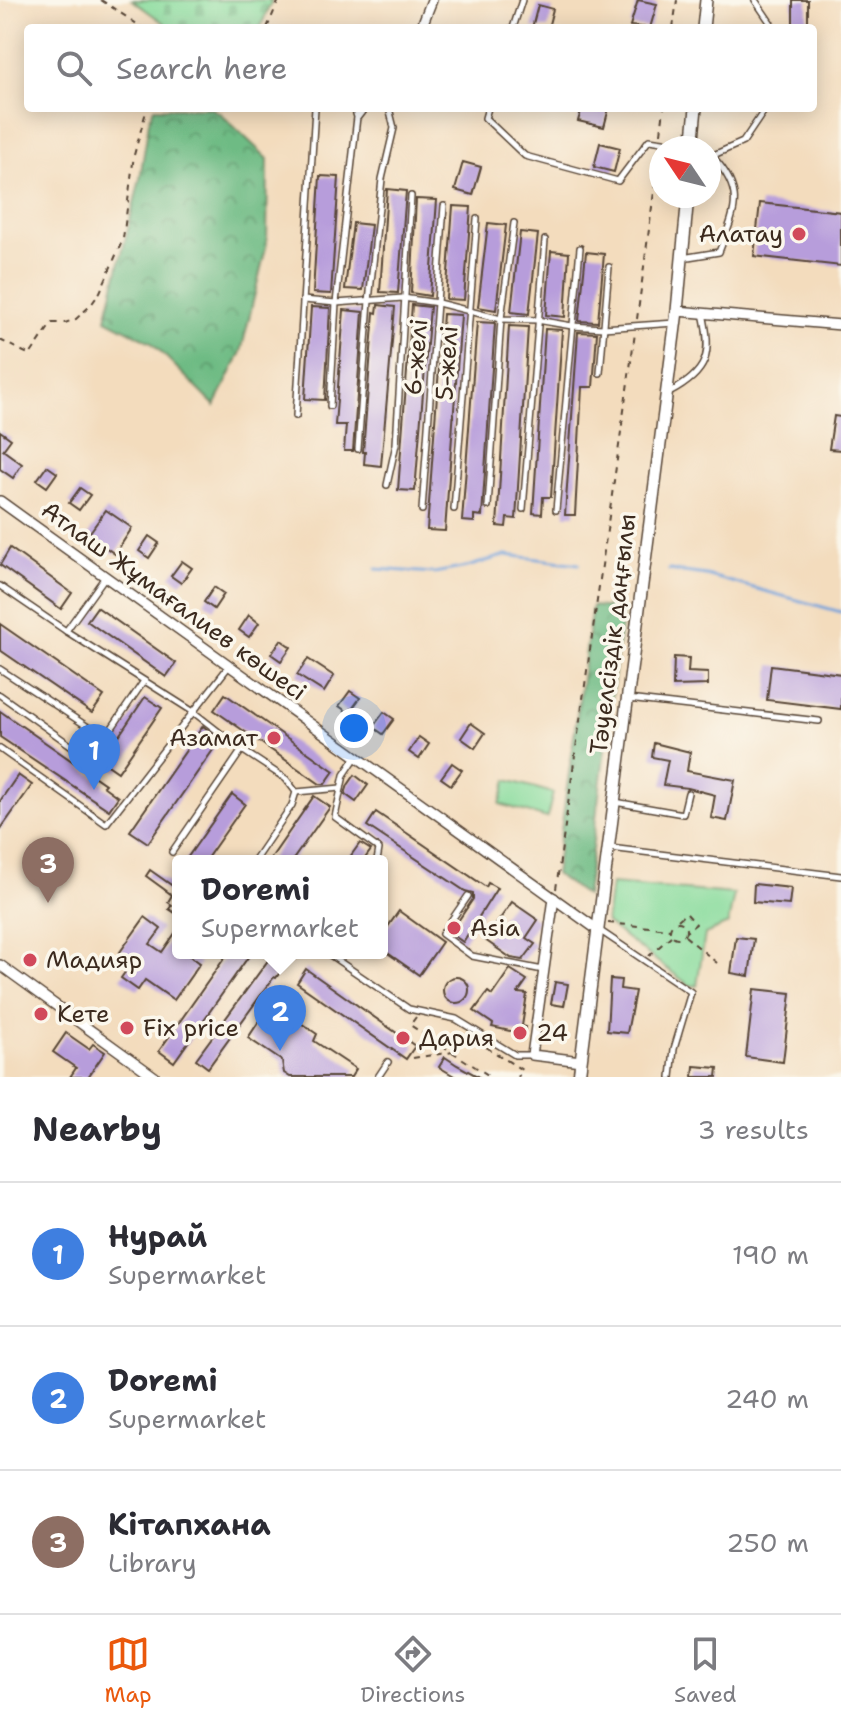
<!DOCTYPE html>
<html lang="en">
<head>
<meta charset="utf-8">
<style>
  :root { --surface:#fff; --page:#f7f7f7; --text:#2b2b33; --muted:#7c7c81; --line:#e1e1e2; --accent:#ea580c }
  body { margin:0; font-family:"Shantell Sans",sans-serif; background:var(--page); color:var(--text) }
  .compass { position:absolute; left:649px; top:136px; width:72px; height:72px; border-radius:50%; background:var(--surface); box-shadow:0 4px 20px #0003; rotate:305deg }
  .you { position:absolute; left:354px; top:728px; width:28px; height:28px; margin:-20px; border:6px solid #fff; border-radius:50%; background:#1a73e8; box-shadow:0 0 0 12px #1a73e833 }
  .badge { display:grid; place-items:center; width:52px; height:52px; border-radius:50%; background:var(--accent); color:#fff; font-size:26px; font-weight:700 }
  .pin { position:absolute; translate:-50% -66px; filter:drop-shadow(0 2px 4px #0008) }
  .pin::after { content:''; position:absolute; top:42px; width:28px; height:24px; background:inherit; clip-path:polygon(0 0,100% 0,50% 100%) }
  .popup { position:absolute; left:172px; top:855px; width:216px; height:104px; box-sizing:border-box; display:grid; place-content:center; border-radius:8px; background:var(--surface); filter:drop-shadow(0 2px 6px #0005); font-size:26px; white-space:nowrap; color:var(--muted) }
  .popup b { font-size:30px; color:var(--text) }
  .popup::after { content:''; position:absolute; left:50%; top:100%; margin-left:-16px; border:16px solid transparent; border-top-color:var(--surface) }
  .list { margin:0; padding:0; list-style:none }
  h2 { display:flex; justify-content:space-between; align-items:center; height:104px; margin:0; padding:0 32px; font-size:34px }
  h2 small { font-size:26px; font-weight:400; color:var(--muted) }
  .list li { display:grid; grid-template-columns:52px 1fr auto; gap:24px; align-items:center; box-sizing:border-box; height:144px; padding:0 32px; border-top:2px solid var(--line) }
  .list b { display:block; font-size:30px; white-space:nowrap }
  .list p { margin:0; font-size:26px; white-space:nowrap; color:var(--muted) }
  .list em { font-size:26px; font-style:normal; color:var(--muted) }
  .icon { flex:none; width:44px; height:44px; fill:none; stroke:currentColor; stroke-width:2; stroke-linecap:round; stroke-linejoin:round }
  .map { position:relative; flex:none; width:841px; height:1077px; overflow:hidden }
  .search { position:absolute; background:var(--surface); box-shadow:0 4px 20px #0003; left:24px; right:24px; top:24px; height:88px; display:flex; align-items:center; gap:20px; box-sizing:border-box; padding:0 28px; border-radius:8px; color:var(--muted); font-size:30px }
  .sheet { height:536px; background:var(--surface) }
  nav { display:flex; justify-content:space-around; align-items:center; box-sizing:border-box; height:112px; border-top:2px solid var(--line); background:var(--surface); font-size:22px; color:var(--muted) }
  nav a { display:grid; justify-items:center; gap:4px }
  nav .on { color:var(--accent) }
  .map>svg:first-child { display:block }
  .grass { fill:#88db9c; stroke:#62825d; stroke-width:2 }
  .forest { fill:url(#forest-crowns); stroke:#547251; stroke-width:2 }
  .cemetery { fill:url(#cemetery-stones); stroke:#62825d; stroke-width:2 }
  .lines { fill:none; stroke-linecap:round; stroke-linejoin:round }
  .stream { stroke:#70a1da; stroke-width:3 }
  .building { fill:#b79ddb }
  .service-casing { stroke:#574536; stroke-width:8 }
  .minor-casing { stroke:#574536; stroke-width:12 }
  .tertiary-casing { stroke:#574536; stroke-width:14 }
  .path { stroke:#574536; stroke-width:2; stroke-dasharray:6 6; stroke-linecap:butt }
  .service { stroke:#fff; stroke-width:5 }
  .minor { stroke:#fff; stroke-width:9 }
  .tertiary { stroke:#fff; stroke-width:11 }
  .poi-dot { fill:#d1495b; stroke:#fbf7ec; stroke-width:3 }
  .labels { text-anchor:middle; stroke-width:7; stroke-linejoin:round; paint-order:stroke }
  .poi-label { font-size:24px; fill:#3b2a1e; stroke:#fbf7ec; text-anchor:start }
  .street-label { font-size:24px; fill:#3b2a1e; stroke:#fbf7ec }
</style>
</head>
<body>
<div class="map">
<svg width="841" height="1077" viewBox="0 0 841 1077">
  <defs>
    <pattern id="forest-crowns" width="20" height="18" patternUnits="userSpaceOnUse" patternTransform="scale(2)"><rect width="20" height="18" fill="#6ebb84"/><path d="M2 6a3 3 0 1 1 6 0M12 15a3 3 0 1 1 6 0" fill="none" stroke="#5c986b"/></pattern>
    <pattern id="cemetery-stones" width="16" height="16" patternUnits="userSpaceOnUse" patternTransform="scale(2)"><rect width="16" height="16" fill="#88db9c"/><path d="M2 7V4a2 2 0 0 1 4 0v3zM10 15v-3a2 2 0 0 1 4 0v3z" fill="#76bc86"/></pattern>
  </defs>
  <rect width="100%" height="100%" fill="#fbf7ec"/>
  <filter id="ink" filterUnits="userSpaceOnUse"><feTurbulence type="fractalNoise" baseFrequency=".0125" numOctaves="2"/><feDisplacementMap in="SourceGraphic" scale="16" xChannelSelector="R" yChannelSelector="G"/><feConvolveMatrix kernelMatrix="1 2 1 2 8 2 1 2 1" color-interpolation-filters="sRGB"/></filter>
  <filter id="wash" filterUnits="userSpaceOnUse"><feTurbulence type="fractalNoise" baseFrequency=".006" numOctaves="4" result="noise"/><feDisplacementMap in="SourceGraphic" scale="32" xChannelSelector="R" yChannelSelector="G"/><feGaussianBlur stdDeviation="1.8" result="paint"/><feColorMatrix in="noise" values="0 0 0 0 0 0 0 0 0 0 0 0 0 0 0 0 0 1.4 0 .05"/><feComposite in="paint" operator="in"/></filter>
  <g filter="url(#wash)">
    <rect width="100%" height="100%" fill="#f3dcbd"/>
    <!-- grass -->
    <g class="grass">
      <polygon points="507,780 553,793 547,818 500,804"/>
      <polygon points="611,884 734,894 728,924 705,934 697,986 689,985 606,923"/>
    </g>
    <!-- forest -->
    <g class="forest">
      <polygon points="154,108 210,108 220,113 268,159 267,243 241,352 215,406 151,342 106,319 140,179 149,121"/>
      <polygon points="592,606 623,609 586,896 555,874"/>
    </g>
    <!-- cemetery -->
    <polygon class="cemetery" points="132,0 272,0 260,28 171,28"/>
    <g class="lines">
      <!-- stream -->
      <g class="stream">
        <polyline points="376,569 434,573 467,567 506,555 579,564"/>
        <polyline points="669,570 706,575 841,612"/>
      </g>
    </g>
    <g id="blocks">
      <!-- building -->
      <g class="building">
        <polygon points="638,0 657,4 650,28 630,26"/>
        <rect x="793" y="0" width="15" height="28"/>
        <polygon points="538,5 553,9 548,28 532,28"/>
        <polygon points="582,108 609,108 604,127 578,121"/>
        <polygon points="600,143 620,148 614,172 594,167"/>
        <polygon points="463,162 481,167 473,195 455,190"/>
        <polygon points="320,176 339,177 331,294 313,293"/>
        <polygon points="387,189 406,191 398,293 380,292"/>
        <polygon points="416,199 437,200 430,296 411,293"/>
        <polygon points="760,203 841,212 841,266 754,256"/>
        <polygon points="453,206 471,207 464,300 446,299"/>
        <polygon points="353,223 371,225 363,290 345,289"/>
        <polygon points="488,223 506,225 496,310 478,307"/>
        <polygon points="520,232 538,234 529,314 511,312"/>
        <polygon points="551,251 569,253 565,317 546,315"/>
        <polygon points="586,252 604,254 598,322 579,321"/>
        <polygon points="378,305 395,307 381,466 364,464 365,452 363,452 374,312 377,313"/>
        <polygon points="412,305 430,307 415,491 398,490"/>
        <polygon points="311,307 330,308 325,400 305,399"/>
        <polygon points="344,310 363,312 353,451 344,451 346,425 335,425"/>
        <polygon points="443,314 461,315 445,531 427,530"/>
        <polygon points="477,322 495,323 482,516 474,515 474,522 462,521"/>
        <polygon points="509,326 528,327 516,519 507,518 506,527 497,526"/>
        <polygon points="545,329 562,330 551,497 543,497 542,514 533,513"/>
        <polygon points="578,332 597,333 593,387 582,387 575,515 565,515"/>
        <polygon points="834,416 841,417 841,450 829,449"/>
        <polygon points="0,431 11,439 3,450 22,464 13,478 0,469"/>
        <polygon points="47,466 57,473 47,487 37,480"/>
        <polygon points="80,488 90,495 79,510 69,503"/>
        <polygon points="106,510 132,528 115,554 88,535"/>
        <polygon points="149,536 159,543 149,558 139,551"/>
        <polygon points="10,548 72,593 61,609 0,565"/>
        <polygon points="182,561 192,568 181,583 171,576"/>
        <polygon points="214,587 224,594 214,609 204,602"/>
        <polygon points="97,607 176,663 166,677 87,621"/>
        <polygon points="249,615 259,623 249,637 239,630"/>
        <polygon points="0,624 104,696 92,713 0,650"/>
        <polygon points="281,640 291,647 281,661 271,654"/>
        <polygon points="674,657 689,658 688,672 708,673 708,685 673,686"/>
        <polygon points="308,659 334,676 324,692 297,675"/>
        <polygon points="771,665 841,674 841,709 767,700"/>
        <polygon points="350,691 360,698 349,713 339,706"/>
        <polygon points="225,694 334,771 325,784 320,784 214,710"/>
        <polygon points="145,697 162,708 118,772 102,761"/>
        <polygon points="0,711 105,784 103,786 118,797 109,810 0,737"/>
        <polygon points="384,712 394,719 383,734 373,727"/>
        <polygon points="471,723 485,733 475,748 461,738"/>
        <polygon points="203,726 220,740 148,843 130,831"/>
        <polygon points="419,737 429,744 419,759 409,752"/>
        <polygon points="654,743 690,752 687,771 735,780 727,821 711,818 715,795 688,788 663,785 668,760 652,757"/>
        <polygon points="452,763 462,770 451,785 441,778"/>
        <polygon points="18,775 32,785 0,830 0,801"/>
        <polygon points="355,775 368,785 356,802 345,794 348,785"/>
        <polygon points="232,794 245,804 205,861 185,861"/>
        <polygon points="314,796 330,807 292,861 269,861"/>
        <polygon points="376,812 486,887 488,883 497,888 463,942 450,933 473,899 473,893 465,891 367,826"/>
        <polygon points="360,843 371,850 363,861 347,861"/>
        <polygon points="150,870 177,889 178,887 178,915 169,909 172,905 168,902 172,895 146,876"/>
        <polygon points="754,884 791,888 789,905 753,902"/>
        <polygon points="512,902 538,920 526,938 535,944 523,960 511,958 485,940"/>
        <polygon points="399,911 442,942 419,975 382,949 382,935"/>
        <polygon points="145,917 161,929 150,944 162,952 178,929 178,953 186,953 200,963 174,1000 145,980 138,990 121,978 133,961 120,952"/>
        <polygon points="736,937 754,939 749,976 731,973"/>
        <polygon points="228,953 251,953 174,1062 159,1051"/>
        <polygon points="272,955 285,965 276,978 274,977 208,1068 196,1059"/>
        <polygon points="306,969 415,1046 406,1059 297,983"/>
        <polygon points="510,969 527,980 518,993 527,994 522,1026 526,1027 524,1034 492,1027 493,1024 474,1011 488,992 492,995"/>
        <circle cx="456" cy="990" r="13"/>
        <polygon points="610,979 621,980 620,989 635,991 627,1033 607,1031"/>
        <polygon points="555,982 568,984 564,1006 551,1004"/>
        <polygon points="754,989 791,993 783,1062 746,1057"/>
        <polygon points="271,1003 317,1034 314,1041 356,1069 351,1077 290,1077 284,1073 282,1061 248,1038"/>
        <polygon points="66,1033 89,1049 93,1044 105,1052 88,1077 70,1077 76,1068 53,1052"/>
        <polygon points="445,1057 457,1065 479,1077 456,1077 439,1067"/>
        <polygon points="694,1066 718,1068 717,1077 693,1077"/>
      </g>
    </g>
  </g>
  <g filter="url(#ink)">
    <use href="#blocks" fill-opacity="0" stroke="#574536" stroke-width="2"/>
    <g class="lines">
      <defs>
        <g id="service">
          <polyline points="755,0 774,28"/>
          <polyline points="513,28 522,0"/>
          <polyline points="488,108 485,118 525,156 618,181 649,140 691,146"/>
          <polyline points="358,117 365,108"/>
          <polyline points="709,157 743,142 766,108"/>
          <path d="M 682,258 L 719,252 C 735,211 746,193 713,157"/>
          <polyline points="303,300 336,303 403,298 438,303 501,319 537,320 572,326 603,328 675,323"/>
          <polyline points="600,373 609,267"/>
          <path d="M 669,393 C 709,372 712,354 703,313"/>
          <polyline points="330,406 336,303 357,117 354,108"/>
          <polyline points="296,416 315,108"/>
          <polyline points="358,449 369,301 382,179 394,128 389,108"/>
          <polyline points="387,485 396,444 411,196"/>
          <polyline points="488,506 501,319 514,223"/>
          <polyline points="454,509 477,219"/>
          <polyline points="523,509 545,240"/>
          <polyline points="422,510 444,206"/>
          <polyline points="556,510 580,248"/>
          <polyline points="105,577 66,631 192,711 242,750"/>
          <polyline points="0,586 66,631"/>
          <polyline points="0,669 105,738 144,681"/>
          <polyline points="0,695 90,759 105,738"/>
          <polyline points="628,699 819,721"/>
          <polyline points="0,749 106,824 229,666"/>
          <polyline points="356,757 344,775 335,817 379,849 377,861"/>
          <polyline points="296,792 341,788"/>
          <polyline points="615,802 683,814 688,793"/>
          <polyline points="610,848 841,876"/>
          <polyline points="172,852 242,750 286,779 296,792 292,805 254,861"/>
          <polyline points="468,896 442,934 472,956 543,970"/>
          <polyline points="599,930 691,992 674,1049 671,1077"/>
          <polyline points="327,953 409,1009 456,1019 515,1055 532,1055"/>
          <polyline points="378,1077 388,1062"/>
        </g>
        <g id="minor">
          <polyline points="421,28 432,0"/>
          <polyline points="677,311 841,325"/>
          <polyline points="0,501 598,930"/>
          <polyline points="554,898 532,1055 581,1061"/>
          <polyline points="0,965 155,1077"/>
        </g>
        <g id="tertiary">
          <polyline points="703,28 706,0"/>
          <polyline points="692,148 696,108"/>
          <polyline points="579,1077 677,311 688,196"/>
        </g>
      </defs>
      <!-- service casing -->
      <use href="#service" class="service-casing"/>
      <!-- minor casing -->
      <use href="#minor" class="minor-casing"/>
      <!-- tertiary casing -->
      <use href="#tertiary" class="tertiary-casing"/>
      <!-- path -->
      <g class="path">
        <polyline points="101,0 143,28"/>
        <polyline points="267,28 279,0"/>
        <polyline points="673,28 677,0"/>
        <polyline points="661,133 664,108"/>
        <polyline points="637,319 660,147"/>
        <polyline points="0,340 30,355 52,323 65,323 76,319 91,305 100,292 123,239 134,155 147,108"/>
        <polyline points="556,889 635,333"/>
        <polyline points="678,920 686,913 696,924 686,932"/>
        <circle cx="678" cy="930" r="8"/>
        <polyline points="608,923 670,929"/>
        <polyline points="685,936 717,963"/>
        <polyline points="649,956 671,936"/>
        <polyline points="416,1017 410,1025 491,1077"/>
        <polyline points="486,1047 522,1070 518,1077"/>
        <polyline points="413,1058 453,1052 465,1034"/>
      </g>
      <!-- service -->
      <use href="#service" class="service"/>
      <!-- minor -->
      <use href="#minor" class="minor"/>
      <!-- tertiary -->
      <use href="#tertiary" class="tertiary"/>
    </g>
  </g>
  <!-- markers -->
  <g class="poi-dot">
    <circle cx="799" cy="234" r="8"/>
    <circle cx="274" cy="738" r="8"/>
    <circle cx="454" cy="928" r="8"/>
    <circle cx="30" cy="960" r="8"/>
    <circle cx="41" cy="1014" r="8"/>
    <circle cx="127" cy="1028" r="8"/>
    <circle cx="520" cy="1033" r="8"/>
    <circle cx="403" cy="1038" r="8"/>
  </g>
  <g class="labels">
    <!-- poi labels -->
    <g class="poi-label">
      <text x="783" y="242" text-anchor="end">Алатау</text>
      <text x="258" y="746" text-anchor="end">Азамат</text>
      <text x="470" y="936">Asia</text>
      <text x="46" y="968">Мадияр</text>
      <text x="57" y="1022">Кете</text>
      <text x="143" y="1036">Fix price</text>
      <text x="536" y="1041">24</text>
      <text x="419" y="1046">Дария</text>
    </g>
    <!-- street labels -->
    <g class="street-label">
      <text transform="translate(416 357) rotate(-85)" y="8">6-желі</text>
      <text transform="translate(447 363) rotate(-86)" y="8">5-желі</text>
      <text transform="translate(174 601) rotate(36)" y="8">Атлаш Жұмағалиев көшесі</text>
      <text transform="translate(613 634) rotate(-83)" y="8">Тәуелсіздік даңғылы</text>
    </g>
  </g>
</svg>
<svg class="compass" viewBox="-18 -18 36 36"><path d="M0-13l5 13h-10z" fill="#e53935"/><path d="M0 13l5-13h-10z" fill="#7c7c81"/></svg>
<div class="you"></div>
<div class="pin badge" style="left:94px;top:790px;background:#3f7fe0">1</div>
<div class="pin badge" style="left:280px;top:1051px;background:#3f7fe0">2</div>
<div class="popup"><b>Doremi</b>Supermarket</div>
<div class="pin badge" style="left:48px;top:903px;background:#8d6e63">3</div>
<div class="search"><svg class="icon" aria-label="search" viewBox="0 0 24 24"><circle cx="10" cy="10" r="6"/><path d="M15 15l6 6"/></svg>Search here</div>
</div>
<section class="sheet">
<h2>Nearby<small>3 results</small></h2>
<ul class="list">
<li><span class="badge" style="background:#3f7fe0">1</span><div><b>Нурай</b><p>Supermarket</p></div><em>190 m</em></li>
<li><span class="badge" style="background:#3f7fe0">2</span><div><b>Doremi</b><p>Supermarket</p></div><em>240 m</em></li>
<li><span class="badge" style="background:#8d6e63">3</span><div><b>Кітапxана</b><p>Library</p></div><em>250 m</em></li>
</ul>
</section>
<nav>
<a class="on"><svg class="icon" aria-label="map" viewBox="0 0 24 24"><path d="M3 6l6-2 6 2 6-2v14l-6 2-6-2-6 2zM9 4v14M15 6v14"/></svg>Map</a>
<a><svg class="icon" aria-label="directions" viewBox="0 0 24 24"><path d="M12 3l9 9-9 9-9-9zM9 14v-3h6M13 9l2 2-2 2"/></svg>Directions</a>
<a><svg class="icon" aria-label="saved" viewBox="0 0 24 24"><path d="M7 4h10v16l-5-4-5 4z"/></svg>Saved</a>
</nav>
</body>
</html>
